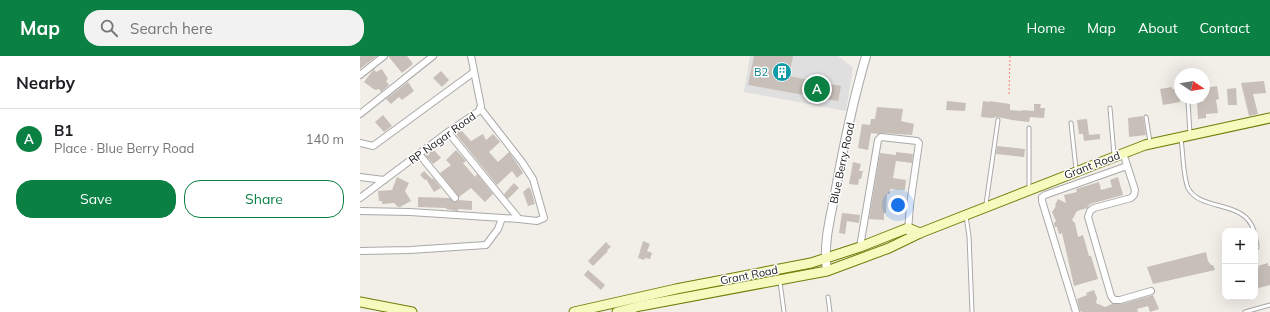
<!DOCTYPE html>
<html lang="en">
<head>
<meta charset="utf-8">
<style>
  :root { --surface:#fff; --page:#f2f2f2; --text:#202124; --muted:#757577; --line:#e0e0e0; --accent:#0b8043 }
  body { margin:0; font-family:Mulish,sans-serif; background:var(--page); color:var(--text) }
  .controls { position:absolute; right:12px; bottom:12px; display:grid; overflow:hidden; border-radius:8px; box-shadow:0 4px 16px #0002 }
  .controls button { width:36px; height:36px; display:grid; place-items:center; padding:0; border:0; border-bottom:1px solid var(--line); background:var(--surface); color:var(--text); font:20px sans-serif }
  .compass { position:absolute; left:814px; top:12px; width:36px; height:36px; border-radius:50%; background:var(--surface); box-shadow:0 4px 16px #0002; rotate:102deg }
  .you { position:absolute; left:538px; top:149px; width:14px; height:14px; margin:-10px; border:3px solid #fff; border-radius:50%; background:#1a73e8; box-shadow:0 0 0 6px #1a73e833 }
  .badge { display:grid; place-items:center; width:26px; height:26px; border-radius:50%; background:var(--accent); color:#fff; font-size:13px; font-weight:700 }
  .pin { position:absolute; translate:-50% -50%; border:2px solid #fff; box-shadow:0 1px 4px #0006 }
  .list { margin:0; padding:0; list-style:none }
  h2 { display:flex; justify-content:space-between; align-items:center; height:52px; margin:0; padding:0 16px; font-size:17px }
  h2 small { font-size:13px; font-weight:400; color:var(--muted) }
  .list li { display:grid; grid-template-columns:26px 1fr auto; gap:12px; align-items:center; box-sizing:border-box; height:60px; padding:0 16px; border-top:1px solid var(--line) }
  .list b { display:block; font-size:15px; white-space:nowrap }
  .list p { margin:0; font-size:13px; white-space:nowrap; color:var(--muted) }
  .list em { font-size:13px; font-style:normal; color:var(--muted) }
  .actions { display:flex; gap:8px; padding:12px 16px }
  .actions a { flex:1; padding:9px 0; border:1px solid var(--accent); border-radius:16px; text-align:center; font-size:14px; color:var(--accent) }
  .actions .main { background:var(--accent); color:#fff }
  .icon { flex:none; width:22px; height:22px; fill:none; stroke:currentColor; stroke-width:2; stroke-linecap:round; stroke-linejoin:round }
  .map { position:relative; flex:none; width:910px; height:256px; overflow:hidden }
  header { display:flex; align-items:center; gap:24px; box-sizing:border-box; height:56px; padding:0 20px; background:var(--accent); color:#fff }
  header strong { font-size:19px }
  nav { display:flex; gap:22px; margin-inline-start:auto; font-size:14px }
  .search { width:280px; height:36px; background:var(--page); display:flex; align-items:center; gap:10px; box-sizing:border-box; padding:0 14px; border-radius:16px; color:var(--muted); font-size:15px }
  main { display:flex }
  aside { flex:1; background:var(--surface) }
  .map>svg:first-child { display:block }
  .residential { fill:#e0dfdf }
  .building { fill:#c7bfb8 }
  .lines { fill:none; stroke-linecap:round; stroke-linejoin:round }
  .service-casing { stroke:#a9a9a9; stroke-width:5 }
  .minor-casing { stroke:#a9a9a9; stroke-width:8 }
  .tertiary-casing { stroke:#a9a9a9; stroke-width:10 }
  .secondary-casing { stroke:#707d05; stroke-width:11 }
  .path { stroke:#fa8072; stroke-width:1; stroke-dasharray:2 2; stroke-linecap:butt }
  .service { stroke:#fff; stroke-width:3 }
  .minor { stroke:#fff; stroke-width:6 }
  .tertiary { stroke:#fff; stroke-width:8 }
  .secondary { stroke:#f7fabf; stroke-width:9 }
  .labels { text-anchor:middle; stroke-width:3; stroke-linejoin:round; paint-order:stroke }
  .culture-label { font-size:11px; fill:#0d838f; stroke:#fff; text-anchor:end }
  .street-label { font-size:11px; fill:#222; stroke:#fff }
</style>
</head>
<body>
<header>
<strong>Map</strong>
<div class="search"><svg class="icon" aria-label="search" viewBox="0 0 24 24"><circle cx="10" cy="10" r="6"/><path d="M15 15l6 6"/></svg>Search here</div>
<nav><a>Home</a><a>Map</a><a>About</a><a>Contact</a></nav>
</header>
<main>
<aside>
<h2>Nearby<small></small></h2>
<ul class="list">
<li><span class="badge">A</span><div><b>B1</b><p>Place · Blue Berry Road</p></div><em>140 m</em></li>
</ul>
<div class="actions"><a class="main">Save</a><a>Share</a></div>
</aside>
<div class="map">
<svg width="910" height="256" viewBox="0 0 910 256">
  <rect width="100%" height="100%" fill="#f2efe9"/>
  <!-- residential -->
  <polygon class="residential" points="390,0 478,0 493,12 486,55 384,36"/>
  <!-- building -->
  <g class="building">
    <polygon points="0,0 17,0 0,13"/>
    <polygon points="28,0 47,0 53,8 42,17"/>
    <polygon points="394,0 433,0 429,20 481,30 478,45 388,29"/>
    <polygon points="14,13 16,16 22,13 28,23 26,25 29,29 21,36 19,33 15,34 4,26"/>
    <polygon points="81,15 89,24 82,31 73,22"/>
    <polygon points="904,25 906,37 893,38 898,58 889,60 881,27"/>
    <polygon points="48,26 54,35 42,44 39,41 31,48 26,43"/>
    <polygon points="857,30 859,43 856,44 858,57 846,58 846,62 838,63 837,47 844,45 844,32"/>
    <polygon points="812,31 812,33 820,32 820,46 803,49 800,33"/>
    <polygon points="876,32 877,49 868,49 867,33"/>
    <polygon points="587,45 606,47 605,55 586,54"/>
    <polygon points="623,45 629,46 629,45 650,48 650,54 662,55 662,54 674,55 674,48 681,48 680,52 685,52 684,62 670,61 669,66 652,64 638,61 632,62 621,61"/>
    <polygon points="517,51 543,53 541,65 554,68 552,79 522,77 518,78 511,77 508,94 498,92 502,68 510,69 511,63 515,63"/>
    <polygon points="23,59 32,70 24,76 15,66"/>
    <polygon points="783,60 786,79 769,81 768,62"/>
    <polygon points="727,63 729,79 740,78 740,83 724,85 723,78 719,78 717,64"/>
    <polygon points="100,73 111,85 123,78 126,84 133,78 140,86 129,96 138,106 149,96 158,109 163,117 157,122 152,115 137,129 95,77"/>
    <polygon points="637,90 665,93 664,101 636,98"/>
    <polygon points="73,93 81,102 73,108 65,99"/>
    <polygon points="96,94 106,105 103,107 115,121 117,118 133,138 125,146 111,132 99,141 80,117 91,109 86,104"/>
    <polygon points="536,96 553,98 552,107 536,105 533,122 546,124 545,134 530,133 530,138 527,138 526,157 524,157 524,164 509,163 520,97 536,99"/>
    <polygon points="493,106 501,108 499,115 503,115 501,123 499,123 498,129 489,128"/>
    <polygon points="64,115 72,123 73,122 81,132 74,136 66,123 65,124 60,119"/>
    <polygon points="37,121 49,127 45,135 51,145 40,151 38,151 34,147 22,148 22,145 19,145 18,135 32,134"/>
    <polygon points="758,121 763,139 730,148 727,152 717,155 712,164 715,167 718,181 723,179 729,200 731,200 738,223 714,230 702,177 699,178 697,171 695,171 694,167 696,165 692,156 696,150 695,149 698,143 706,147 704,139 717,136 716,133 739,126 741,134 752,131 750,124"/>
    <polygon points="154,127 159,132 148,143 144,138"/>
    <polygon points="169,131 171,134 175,148 168,150 163,136"/>
    <polygon points="58,141 90,142 95,146 99,144 112,145 112,154 99,153 97,155 86,153 86,152 58,151"/>
    <polygon points="482,157 500,159 499,167 487,165 485,178 479,177"/>
    <polygon points="283,185 290,188 287,195 292,197 290,203 285,202 284,204 278,202"/>
    <polygon points="246,186 251,191 247,194 248,195 233,210 228,205"/>
    <polygon points="846,196 848,205 851,209 853,209 855,214 793,228 787,211"/>
    <polygon points="908,207 908,210 910,210 910,229 895,233 895,213 899,212 898,210"/>
    <polygon points="228,214 245,229 241,234 224,219"/>
    <polygon points="734,234 737,242 736,247 745,251 752,248 761,248 793,239 799,253 790,256 788,250 777,253 778,256 722,256 720,255 717,243 727,239 726,237"/>
  </g>
  <g class="lines">
    <defs>
      <g id="service">
        <polyline points="828,45 830,78"/>
        <polyline points="750,52 754,99"/>
        <polyline points="786,61 790,86"/>
        <polyline points="711,67 716,113"/>
        <polyline points="669,72 669,132"/>
        <path d="M 821,83 C 823,96 823,120 828,132 C 840,156 885,143 894,175"/>
        <polyline points="626,148 638,64"/>
        <polyline points="606,160 609,180 612,256"/>
        <polyline points="895,178 897,191 895,194"/>
        <polyline points="420,226 424,256"/>
        <polyline points="468,241 470,256"/>
        <polyline points="885,256 910,249"/>
      </g>
      <g id="minor">
        <polyline points="0,19 24,0"/>
        <polyline points="0,58 73,0"/>
        <polyline points="88,76 159,163 177,165 184,162 173,123 162,106 120,52"/>
        <polyline points="0,87 13,90 114,16"/>
        <polyline points="763,97 775,134 774,139 771,142 734,152 730,155 728,161 751,240 754,244 760,244 791,235"/>
        <polyline points="59,98 95,142"/>
        <polyline points="0,121 24,124"/>
        <polyline points="0,142 88,76 119,55 121,50 111,0"/>
        <polyline points="0,155 50,156 159,163"/>
        <polyline points="500,191 518,84 521,81 557,85 559,87 550,149 548,175"/>
        <polyline points="0,195 50,194 126,189 138,173 142,162"/>
        <polyline points="716,256 682,145 682,141 685,139 767,110"/>
      </g>
      <path id="tertiary" d="M 467,215 C 463,189 470,163 475,138 C 483,92 493,45 506,0"/>
      <g id="secondary">
        <polyline points="0,246 52,256"/>
        <polyline points="214,256 316,233 451,207 500,191 548,172 560,177"/>
        <polyline points="257,256 280,250 467,215 529,192 560,177 785,89 910,62"/>
      </g>
    </defs>
    <!-- service casing -->
    <use href="#service" class="service-casing"/>
    <!-- minor casing -->
    <use href="#minor" class="minor-casing"/>
    <!-- tertiary casing -->
    <use href="#tertiary" class="tertiary-casing"/>
    <!-- secondary casing -->
    <use href="#secondary" class="secondary-casing"/>
    <!-- path -->
    <polyline class="path" points="649,38 650,0"/>
    <!-- service -->
    <use href="#service" class="service"/>
    <!-- minor -->
    <use href="#minor" class="minor"/>
    <!-- tertiary -->
    <use href="#tertiary" class="tertiary"/>
    <!-- secondary -->
    <use href="#secondary" class="secondary"/>
  </g>
  <!-- icons -->
  <defs>
    <symbol id="building-disc" viewBox="-11 -11 22 22"><circle r="9.5" fill="#0f9aa8" stroke="#fff"/><path d="M-4-6H4V6H1V3H-1V6H-4ZM-2.5-4.3h1.7v1.8h-1.7ZM.8-4.3h1.7v1.8H.8ZM-2.5-1h1.7V.8h-1.7ZM.8-1h1.7V.8H.8Z" fill="#fff"/></symbol>
  </defs>
  <g fill-rule="evenodd">
    <use href="#building-disc" x="411" y="5" width="22" height="22"/>
  </g>
  <g class="labels">
    <!-- culture labels -->
    <g class="culture-label">
      <text x="408" y="20">B2</text>
    </g>
    <!-- street labels -->
    <g class="street-label">
      <text transform="translate(82 82) rotate(-36)" y="4">RP Nagar Road</text>
      <text transform="translate(482 107) rotate(-78)" y="4">Blue Berry Road</text>
      <text transform="translate(732 109) rotate(-21)" y="4">Grant Road</text>
      <text transform="translate(389 219) rotate(-11)" y="4">Grant Road</text>
    </g>
  </g>
</svg>
<div class="controls">
<button>+</button>
<button>−</button>
</div>
<svg class="compass" viewBox="-18 -18 36 36"><path d="M0-13l5 13h-10z" fill="#e53935"/><path d="M0 13l5-13h-10z" fill="#757577"/></svg>
<div class="you"></div>
<div class="pin badge" style="left:457px;top:33px">A</div>
</div>
</main>
</body>
</html>
